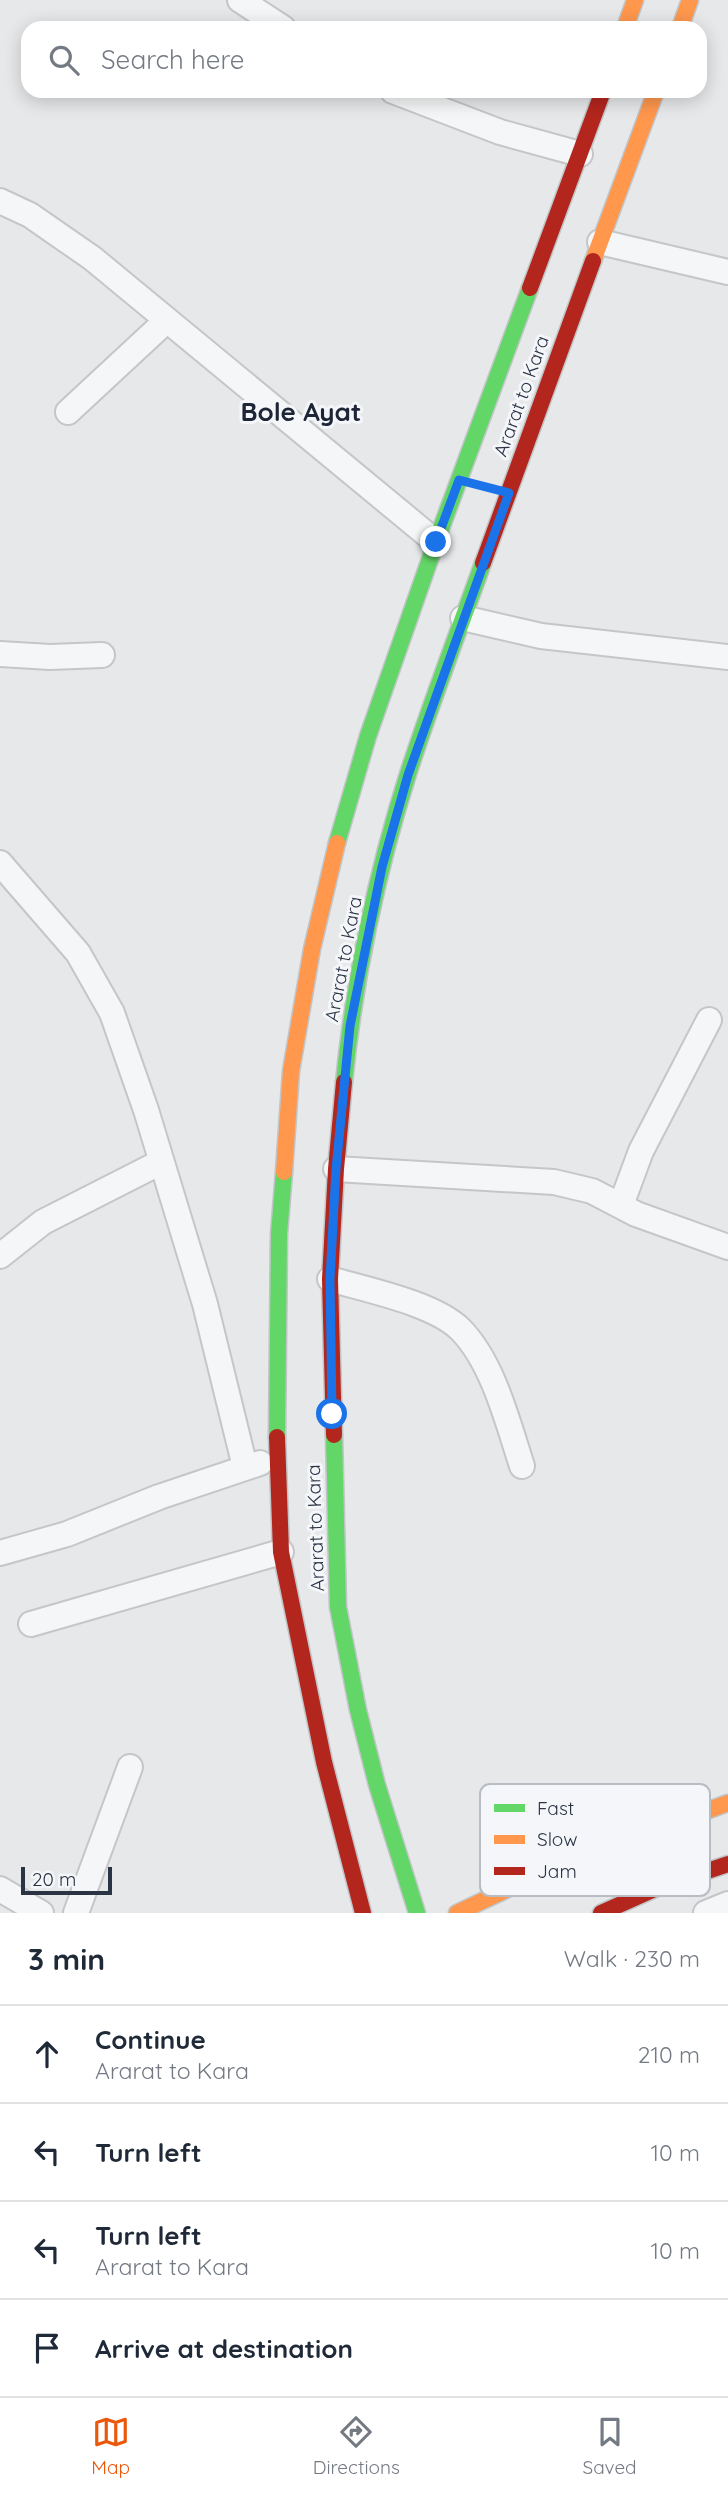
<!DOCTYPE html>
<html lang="en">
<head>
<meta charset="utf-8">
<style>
  :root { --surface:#fff; --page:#f6f6f7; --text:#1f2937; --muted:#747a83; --line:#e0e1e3; --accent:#ea580c }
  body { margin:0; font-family:Quicksand,sans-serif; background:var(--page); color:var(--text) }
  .scale { position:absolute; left:21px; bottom:18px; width:91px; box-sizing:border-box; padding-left:7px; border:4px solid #2b3445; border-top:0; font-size:19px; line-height:24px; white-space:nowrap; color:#2b3445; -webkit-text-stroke:5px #f4f6f9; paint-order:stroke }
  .stop { position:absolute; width:21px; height:21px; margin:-16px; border:5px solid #1a73e8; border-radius:50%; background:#fff }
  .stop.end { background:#1a73e8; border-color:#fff; box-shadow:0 2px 7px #0008 }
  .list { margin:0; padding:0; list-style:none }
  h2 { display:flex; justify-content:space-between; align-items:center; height:91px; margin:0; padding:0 28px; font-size:30px }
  h2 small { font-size:23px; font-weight:400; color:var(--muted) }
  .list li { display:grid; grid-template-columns:46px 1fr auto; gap:21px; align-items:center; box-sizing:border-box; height:98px; padding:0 28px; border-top:2px solid var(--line) }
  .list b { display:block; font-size:26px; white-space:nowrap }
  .list p { margin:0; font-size:23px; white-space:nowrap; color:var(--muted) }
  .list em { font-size:23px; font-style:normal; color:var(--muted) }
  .icon { flex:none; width:38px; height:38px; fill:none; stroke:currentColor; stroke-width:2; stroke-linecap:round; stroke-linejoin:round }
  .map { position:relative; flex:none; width:728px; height:1913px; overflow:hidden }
  .search { position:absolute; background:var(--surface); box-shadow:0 4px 18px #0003; left:21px; right:21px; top:21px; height:77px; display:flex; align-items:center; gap:18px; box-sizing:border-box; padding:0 24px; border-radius:21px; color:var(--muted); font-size:26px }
  .sheet { height:483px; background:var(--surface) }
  nav { display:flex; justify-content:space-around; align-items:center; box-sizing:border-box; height:98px; border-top:2px solid var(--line); background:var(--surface); font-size:19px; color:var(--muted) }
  nav a { display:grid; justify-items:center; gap:4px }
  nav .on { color:var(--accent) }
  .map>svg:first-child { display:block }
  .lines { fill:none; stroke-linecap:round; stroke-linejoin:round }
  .street-casing { stroke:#c4c6c8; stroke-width:28 }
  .fast-casing { stroke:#c2c5c8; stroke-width:19 }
  .slow-casing { stroke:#c2c5c8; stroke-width:19 }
  .jam-casing { stroke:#c2c5c8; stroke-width:19 }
  .street { stroke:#f5f6f7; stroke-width:24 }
  .fast { stroke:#63d668; stroke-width:16 }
  .slow { stroke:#ff974d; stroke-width:16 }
  .jam { stroke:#b3261e; stroke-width:16 }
  .route { stroke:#1a73e8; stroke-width:9 }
  .labels { text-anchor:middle; stroke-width:6; stroke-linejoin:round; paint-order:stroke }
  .street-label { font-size:19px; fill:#2b3445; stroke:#f4f6f9 }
  .district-label { font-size:26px; font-weight:bold; fill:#1d2536; stroke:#f4f6f9 }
  .key { fill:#f4f6f9; stroke:#b8bcc3; stroke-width:2 }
  .key-label { font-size:19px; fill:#2b3445 }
</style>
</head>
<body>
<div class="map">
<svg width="728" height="1913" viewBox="0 0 728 1913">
  <rect width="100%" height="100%" fill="#e6e8ea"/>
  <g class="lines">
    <defs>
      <g id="street">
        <polyline points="240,0 283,28"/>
        <polyline points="393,91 500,132 580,154"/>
        <polyline points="0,201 30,215 92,258 436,542"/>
        <polyline points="600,242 728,272"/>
        <polyline points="68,412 166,321"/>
        <polyline points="463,618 541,636 728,657"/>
        <polyline points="0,654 50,657 102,655"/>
        <polyline points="0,863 78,953 112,1013 146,1110 205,1304 245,1467"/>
        <polyline points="336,1169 554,1182 592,1191 636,1214 728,1247"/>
        <polyline points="621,1205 641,1151 709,1020"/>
        <polyline points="0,1256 43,1222 161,1162"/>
        <path d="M 330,1279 C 367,1290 433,1303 460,1329 C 493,1362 508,1423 522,1466"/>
        <polyline points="0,1553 67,1534 159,1497 260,1463"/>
        <polyline points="31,1624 281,1552"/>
        <polyline points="0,1889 41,1913"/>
        <polyline points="76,1913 130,1767"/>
        <polyline points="706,1913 728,1904"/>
      </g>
      <g id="fast">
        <polyline points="337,843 368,736 436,542 530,288"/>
        <path d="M 344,1082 C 354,981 377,871 408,774 C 431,703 458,633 483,563"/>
        <polyline points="334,1435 338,1607 358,1710 377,1785 417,1913"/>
        <polyline points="277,1437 279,1234 284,1172"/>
      </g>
      <g id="slow">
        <polyline points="625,28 635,0"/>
        <polyline points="680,28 690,0"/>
        <polyline points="593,261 656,91"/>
        <polyline points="284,1172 291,1071 312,949 337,843"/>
        <polyline points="457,1913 554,1867 728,1803"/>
      </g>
      <g id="jam">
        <polyline points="530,288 603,91"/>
        <polyline points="483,563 593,261"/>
        <polyline points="334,1435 330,1279 336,1169 344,1082"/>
        <polyline points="277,1437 281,1552 324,1762 363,1913"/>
        <polyline points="601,1913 657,1888 728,1864"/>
      </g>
    </defs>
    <!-- street casing -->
    <use href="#street" class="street-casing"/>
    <!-- fast casing -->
    <use href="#fast" class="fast-casing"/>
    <!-- slow casing -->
    <use href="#slow" class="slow-casing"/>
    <!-- jam casing -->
    <use href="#jam" class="jam-casing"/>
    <!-- street -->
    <use href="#street" class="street"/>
    <!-- fast -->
    <use href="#fast" class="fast"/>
    <!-- slow -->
    <use href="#slow" class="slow"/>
    <!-- jam -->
    <use href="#jam" class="jam"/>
  </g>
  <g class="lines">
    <!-- route -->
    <polyline class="route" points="332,1414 330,1279 336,1169 350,1026 382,867 408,775 509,493 459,480 436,542"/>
  </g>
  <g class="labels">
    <!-- street labels -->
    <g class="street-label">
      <text transform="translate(521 396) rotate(-70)" y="7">Ararat to Kara</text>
      <text transform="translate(343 959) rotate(-79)" y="7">Ararat to Kara</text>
      <text transform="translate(315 1528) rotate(-92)" y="7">Ararat to Kara</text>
    </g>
    <!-- district labels -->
    <g class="district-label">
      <text x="301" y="421">Bole Ayat</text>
    </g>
  </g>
  <!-- legend -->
  <rect x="480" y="1784" width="230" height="112" rx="10" class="key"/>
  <rect x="494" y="1804" width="31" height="8" fill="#63d668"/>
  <rect x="494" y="1835" width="31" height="9" fill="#ff974d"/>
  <rect x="494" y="1867" width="31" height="8" fill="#b3261e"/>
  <g class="key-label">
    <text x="537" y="1815">Fast</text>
    <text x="537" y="1846">Slow</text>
    <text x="537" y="1878">Jam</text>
  </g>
</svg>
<div class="scale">20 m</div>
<div class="stop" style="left:332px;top:1414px"></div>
<div class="stop end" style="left:436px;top:542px"></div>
<div class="search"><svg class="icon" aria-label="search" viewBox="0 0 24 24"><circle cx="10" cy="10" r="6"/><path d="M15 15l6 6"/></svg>Search here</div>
</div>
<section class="sheet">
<h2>3 min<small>Walk · 230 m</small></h2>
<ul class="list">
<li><svg class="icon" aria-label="ahead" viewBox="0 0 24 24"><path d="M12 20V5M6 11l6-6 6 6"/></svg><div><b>Continue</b><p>Ararat to Kara</p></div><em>210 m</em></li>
<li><svg class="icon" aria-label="left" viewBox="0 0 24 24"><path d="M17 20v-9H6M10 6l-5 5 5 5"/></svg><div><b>Turn left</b></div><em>10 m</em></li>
<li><svg class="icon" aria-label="left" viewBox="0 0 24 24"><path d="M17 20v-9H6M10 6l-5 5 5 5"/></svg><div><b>Turn left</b><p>Ararat to Kara</p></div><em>10 m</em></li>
<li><svg class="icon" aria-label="arrive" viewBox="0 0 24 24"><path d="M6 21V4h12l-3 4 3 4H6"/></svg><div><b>Arrive at destination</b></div></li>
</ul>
</section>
<nav>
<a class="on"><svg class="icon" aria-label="map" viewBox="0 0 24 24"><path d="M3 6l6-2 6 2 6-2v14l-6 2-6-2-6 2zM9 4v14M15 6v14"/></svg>Map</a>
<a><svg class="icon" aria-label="directions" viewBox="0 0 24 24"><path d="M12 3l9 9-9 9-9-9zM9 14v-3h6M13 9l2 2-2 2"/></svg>Directions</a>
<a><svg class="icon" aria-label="saved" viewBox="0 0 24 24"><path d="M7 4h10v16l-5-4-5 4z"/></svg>Saved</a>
</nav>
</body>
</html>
